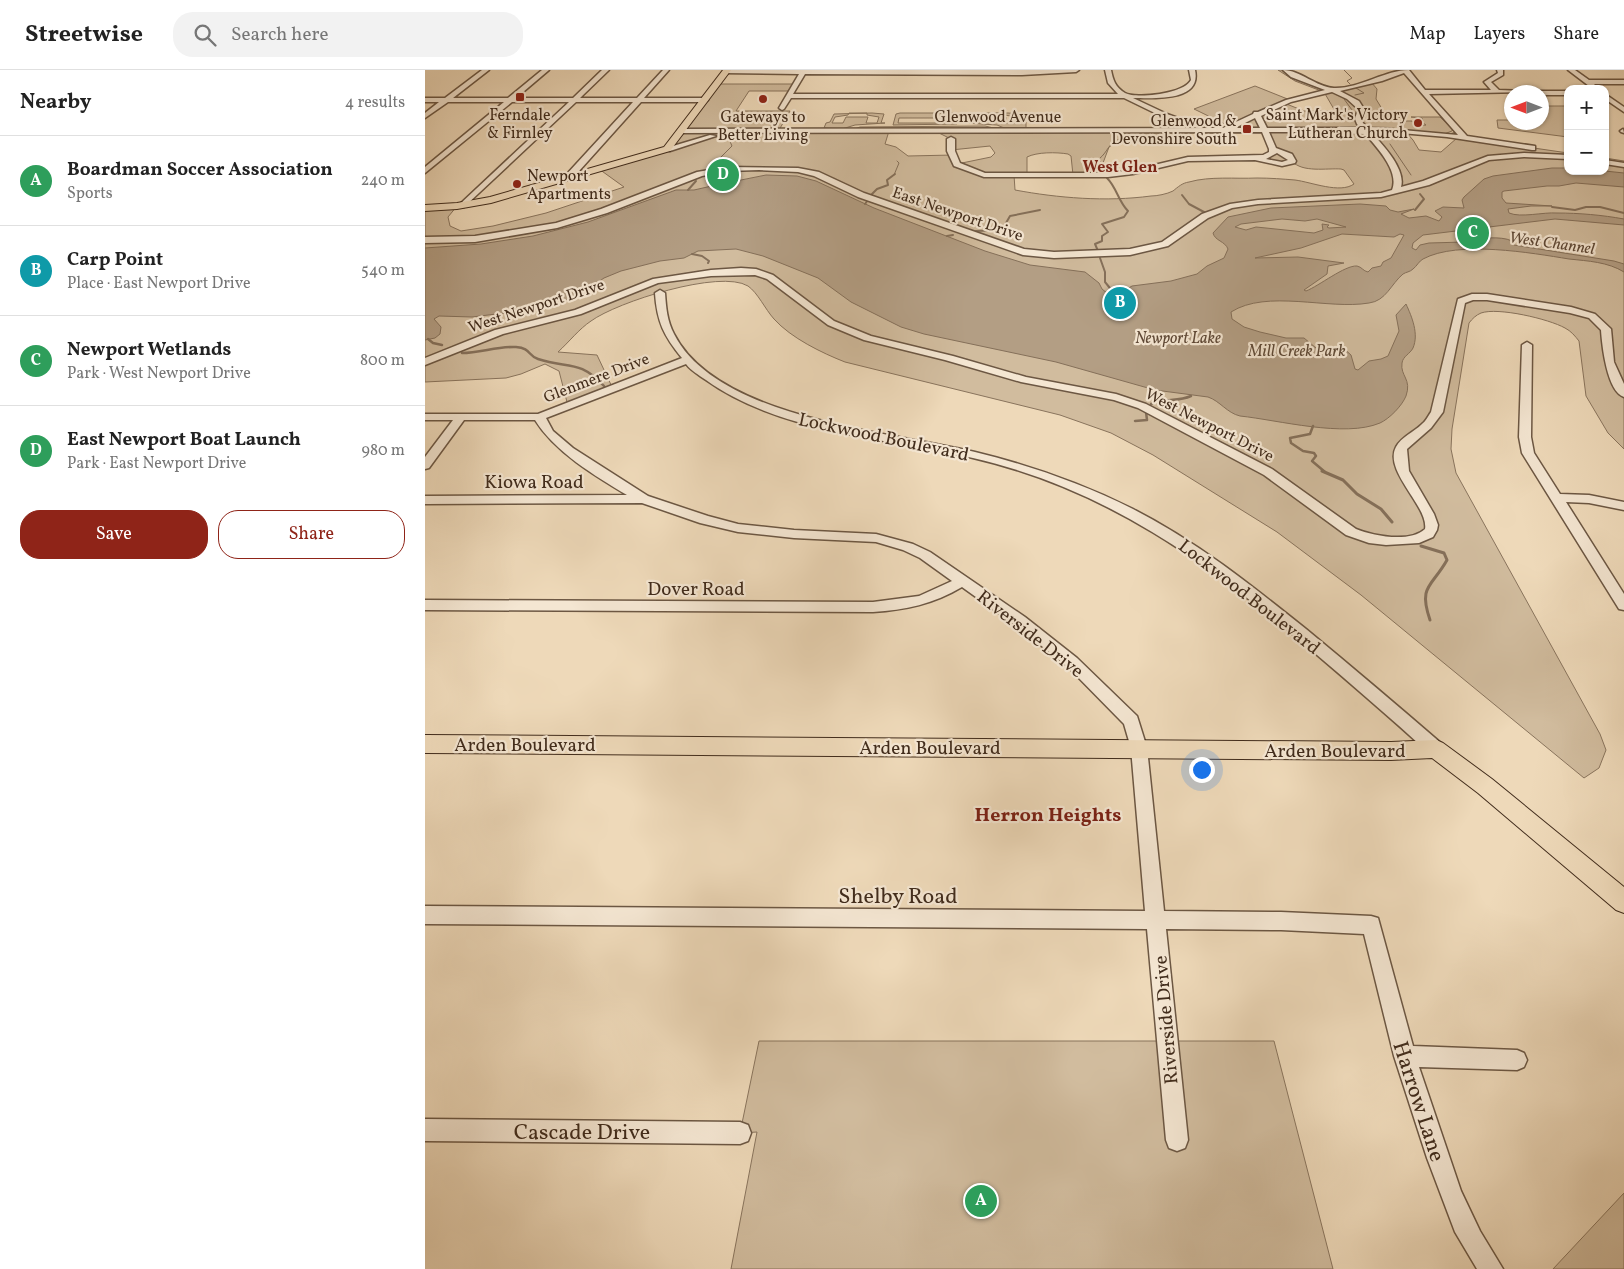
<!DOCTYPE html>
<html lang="en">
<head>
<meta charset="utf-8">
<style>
  :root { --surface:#fff; --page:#f2f2f2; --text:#222; --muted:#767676; --line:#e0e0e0; --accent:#8f2418 }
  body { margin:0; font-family:Vollkorn,serif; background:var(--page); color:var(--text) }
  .controls { position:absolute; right:15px; top:15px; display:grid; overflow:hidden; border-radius:10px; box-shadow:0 1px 4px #0004 }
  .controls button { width:45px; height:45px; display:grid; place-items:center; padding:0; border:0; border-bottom:1px solid var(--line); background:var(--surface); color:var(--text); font:25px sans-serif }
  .compass { position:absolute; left:1079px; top:15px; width:45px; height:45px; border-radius:50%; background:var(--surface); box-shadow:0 1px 4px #0004; rotate:270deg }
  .you { position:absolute; left:776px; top:699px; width:18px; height:18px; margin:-12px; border:4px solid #fff; border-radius:50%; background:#1a73e8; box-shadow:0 0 0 8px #1a73e833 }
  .badge { display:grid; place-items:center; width:32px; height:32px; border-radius:50%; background:var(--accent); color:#fff; font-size:16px; font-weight:700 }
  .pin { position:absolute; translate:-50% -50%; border:2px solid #fff; box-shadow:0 1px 5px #0006 }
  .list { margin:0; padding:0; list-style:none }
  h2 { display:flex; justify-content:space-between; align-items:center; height:65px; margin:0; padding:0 20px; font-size:21px }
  h2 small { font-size:16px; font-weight:400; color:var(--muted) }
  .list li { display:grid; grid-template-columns:32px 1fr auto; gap:15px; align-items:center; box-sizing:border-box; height:90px; padding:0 20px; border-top:1px solid var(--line) }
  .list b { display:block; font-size:19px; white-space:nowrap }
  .list p { margin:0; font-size:16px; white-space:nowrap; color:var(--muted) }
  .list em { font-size:16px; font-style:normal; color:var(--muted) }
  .actions { display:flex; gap:10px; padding:15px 20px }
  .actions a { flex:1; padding:11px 0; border:1px solid var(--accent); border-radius:20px; text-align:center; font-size:18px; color:var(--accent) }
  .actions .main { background:var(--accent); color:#fff }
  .icon { flex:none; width:28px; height:28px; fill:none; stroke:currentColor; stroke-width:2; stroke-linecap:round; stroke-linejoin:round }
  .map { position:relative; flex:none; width:1199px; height:1199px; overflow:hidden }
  header { display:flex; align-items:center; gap:30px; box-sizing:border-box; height:70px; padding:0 25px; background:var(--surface); border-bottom:1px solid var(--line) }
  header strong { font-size:24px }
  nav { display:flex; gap:28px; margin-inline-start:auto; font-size:18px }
  .search { width:350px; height:45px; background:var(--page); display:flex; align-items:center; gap:12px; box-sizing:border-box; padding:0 18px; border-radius:20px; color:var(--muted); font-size:19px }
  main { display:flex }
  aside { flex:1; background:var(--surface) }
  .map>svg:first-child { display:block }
  .green { fill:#d1bc9e; stroke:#89745d; fill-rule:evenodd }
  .water { fill:#b39e84; stroke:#85705a; fill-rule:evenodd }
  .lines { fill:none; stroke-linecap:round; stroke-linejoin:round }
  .stream-far3 { stroke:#85705a; stroke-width:1 }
  .stream-far2 { stroke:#85705a; stroke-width:2 }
  .stream-far1 { stroke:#85705a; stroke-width:2.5 }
  .stream { stroke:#85705a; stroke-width:3 }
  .minor-casing { stroke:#6c5743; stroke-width:3 }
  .major-casing { stroke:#412c1c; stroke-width:2 }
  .minor { fill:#f4e6d2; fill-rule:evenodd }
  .major { fill:#eed9b9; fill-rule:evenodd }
  .minor-bridge-casing { stroke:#6c5743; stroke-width:8; stroke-linecap:butt }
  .minor-bridge { stroke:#f4e6d2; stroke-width:7 }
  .poi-dot { fill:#8f2418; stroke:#f4e6d2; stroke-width:2 }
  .labels { text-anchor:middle; stroke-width:4.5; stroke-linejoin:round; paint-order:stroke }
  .far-poi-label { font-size:16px; fill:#412c1c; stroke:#f4e6d2 }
  .far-street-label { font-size:16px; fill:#412c1c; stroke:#f4e6d2 }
  .far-neighbourhood-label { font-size:16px; font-weight:bold; fill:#7a1f14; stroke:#f4e6d2 }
  .far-water-label { font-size:16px; font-style:italic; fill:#5e4836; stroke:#f4e6d2 }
  .far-park-label { font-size:16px; font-style:italic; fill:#5e4936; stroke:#f4e6d2 }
  .street-label { font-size:19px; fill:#412c1c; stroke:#f4e6d2 }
  .neighbourhood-label { font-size:20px; font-weight:bold; fill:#7a1f14; stroke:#f4e6d2 }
  .near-street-label { font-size:22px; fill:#412c1c; stroke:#f4e6d2 }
</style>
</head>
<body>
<header>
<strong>Streetwise</strong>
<div class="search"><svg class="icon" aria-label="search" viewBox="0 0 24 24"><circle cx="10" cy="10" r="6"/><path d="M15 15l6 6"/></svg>Search here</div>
<nav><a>Map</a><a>Layers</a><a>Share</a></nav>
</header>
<main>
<aside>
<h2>Nearby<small>4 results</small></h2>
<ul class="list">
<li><span class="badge" style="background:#2e9e5b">A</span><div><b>Boardman Soccer Association</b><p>Sports</p></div><em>240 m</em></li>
<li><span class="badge" style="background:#0f9aa8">B</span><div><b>Carp Point</b><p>Place · East Newport Drive</p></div><em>540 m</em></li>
<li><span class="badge" style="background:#2e9e5b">C</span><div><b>Newport Wetlands</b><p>Park · West Newport Drive</p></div><em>800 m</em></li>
<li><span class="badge" style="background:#2e9e5b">D</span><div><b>East Newport Boat Launch</b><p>Park · East Newport Drive</p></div><em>980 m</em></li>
</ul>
<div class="actions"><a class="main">Save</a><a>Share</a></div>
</aside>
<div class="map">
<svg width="1199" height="1199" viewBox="0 0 1199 1199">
  <rect width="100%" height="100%" fill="#eed9b9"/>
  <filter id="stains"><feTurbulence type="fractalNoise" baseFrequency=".004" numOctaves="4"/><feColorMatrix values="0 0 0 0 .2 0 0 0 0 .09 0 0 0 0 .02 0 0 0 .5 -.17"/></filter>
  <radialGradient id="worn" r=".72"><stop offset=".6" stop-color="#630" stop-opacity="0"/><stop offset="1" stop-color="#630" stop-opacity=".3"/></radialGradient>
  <!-- green -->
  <g class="green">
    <path d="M 853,0 L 861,0 L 907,20 L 946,12 L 952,19 L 951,29 L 962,47 L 978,47 L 968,48 L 970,51 L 987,51 L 989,56 L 1001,55 L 995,51 L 998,51 L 997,48 L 986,47 L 1015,47 L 1028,59 L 1027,61 L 1019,64 L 980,61 L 988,70 L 994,80 L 1016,82 L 1032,68 L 1022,65 L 1033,61 L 1040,68 L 1143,83 L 1143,101 L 1180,101 L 1180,88 L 1199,91 L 1199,379 L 1183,363 L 1161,326 L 1154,271 C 1150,266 1146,261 1140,258 C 1124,249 1073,237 1056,243 C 1051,245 1047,249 1044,253 L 1027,359 L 1026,379 L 1031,403 L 1175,664 L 1181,680 L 1174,698 L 1159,708 L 936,525 L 852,462 L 728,385 L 686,363 L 635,345 L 420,292 C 397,283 366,268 349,249 C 340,239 333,223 323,216 C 295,199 192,232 166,251 C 154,259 144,272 133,282 L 172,285 L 188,319 L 143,336 L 134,301 L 120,294 L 96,304 L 81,308 L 0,312 L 0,138 L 32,136 L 23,147 L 25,156 L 36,161 L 68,156 L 121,143 L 199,117 L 174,99 L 242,79 L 291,14 L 370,14 L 366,21 L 324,21 L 311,41 L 365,41 L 354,60 L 464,61 L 460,74 L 471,77 L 483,86 L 528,85 L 532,94 L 566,87 L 570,83 L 565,76 L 526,80 L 526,69 L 510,61 L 744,59 L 749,56 L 750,49 L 796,61 L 806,57 L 769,39 L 830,16 L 865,30 L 859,33 L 879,41 L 910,41 L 899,22 L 870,11 ZM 840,61 L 847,85 L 825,89 L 860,93 L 867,91 C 877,103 902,98 916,99 L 919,100 L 929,114 C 915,124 886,112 870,110 C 858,109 845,108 832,108 C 810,109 785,106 764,112 C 757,113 753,117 748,121 C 742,124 732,126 726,126 C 681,132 633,128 590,120 L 589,105 L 602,105 L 602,87 C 612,82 631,82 643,84 L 646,86 L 648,105 L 683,105 L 678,93 L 684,77 C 701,65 731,69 751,69 L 748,62 Z"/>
    <polygon points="1117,36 1143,36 1143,67 1073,58 1072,50 1086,50 1086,52 1116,52"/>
    <path d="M 447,43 L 459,44 L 456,53 L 460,53 L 430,55 L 417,59 L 399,58 L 401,53 L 405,52 L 409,44 ZM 424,43 L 442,43 L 442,45 L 454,47 L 452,53 L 441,53 L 443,47 L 421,47 L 418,53 L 407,53 L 410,47 L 423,45 Z"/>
    <path d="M 475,43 L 531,43 L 530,52 L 532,54 L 468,55 L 471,44 ZM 474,48 L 527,48 L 526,53 L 473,53 Z"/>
    <path d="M 583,43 L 595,44 L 595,52 L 601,52 L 601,60 L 584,60 L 572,55 L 539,53 L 542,52 L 543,44 ZM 560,43 L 579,43 L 580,45 L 591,47 L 591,53 L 581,53 L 581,47 L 558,47 L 557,53 L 546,53 L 547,47 L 560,45 Z"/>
    <polygon points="560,56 573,59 427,60 435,57"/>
    <polygon points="334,971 849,971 908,1199 306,1199 332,1062 315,1063"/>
    <polygon points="1199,1123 1199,1199 1128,1199"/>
  </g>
  <!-- water -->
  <path class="water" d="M 1127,98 L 1143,98 L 1143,101 L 1180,101 L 1199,103 L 1199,117 L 1151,113 L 1134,116 L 1122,116 L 1079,121 L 1077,122 L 1077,128 L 1081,133 L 1127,136 L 1106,136 L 1083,139 L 1084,143 C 1096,148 1118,142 1132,143 C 1154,143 1177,145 1199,149 L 1199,155 L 1130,149 L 998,165 L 988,173 L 987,178 L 991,180 L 995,175 L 1004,173 L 1039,172 L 1040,167 C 1055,170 1075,165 1087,171 L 1089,175 L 1189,191 L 1199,194 L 1199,202 C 1183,192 1163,191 1144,189 C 1107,183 1033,170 998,189 C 994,191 992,196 988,199 C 985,202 981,202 978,204 C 966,214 961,231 944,233 C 903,240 842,219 806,242 L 807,249 L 819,257 L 835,262 L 861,268 L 879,268 L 891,278 L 901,279 L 917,277 L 926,285 L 930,299 L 933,300 L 944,291 L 956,289 L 963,286 L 974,261 L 971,245 L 981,234 C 987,247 994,264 988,278 C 985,284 978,286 977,293 C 975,306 987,309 981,326 C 977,336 964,349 955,353 C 920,368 853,350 815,346 C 802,343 795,331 783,327 L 730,320 L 631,292 L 499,264 L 476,257 L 426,232 L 393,208 L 338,186 L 311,179 L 273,181 L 259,188 L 235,191 L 196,201 L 179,208 L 153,226 L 112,239 L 47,247 L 14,246 L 9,249 L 16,257 L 15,264 L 10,268 L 0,270 L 0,178 L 56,174 L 108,166 L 163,152 L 251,120 L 269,120 L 300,113 L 296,117 L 299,118 L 301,113 L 341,105 L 372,106 L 391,111 L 449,138 L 560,181 L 605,195 L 660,202 L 674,213 L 677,219 L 688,228 L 690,233 L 699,234 L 695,231 L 703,232 L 697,222 L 707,216 L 746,211 L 772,204 L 782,196 L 799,188 L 803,179 C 800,171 790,171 788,163 L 803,147 L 846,138 L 935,134 L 961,136 L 965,140 L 973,142 L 989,139 L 976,144 L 984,148 L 1001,146 L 1014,151 L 1017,147 L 1010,141 L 1018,137 L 1039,138 L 1037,130 L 1039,127 L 1059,109 L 1068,106 ZM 857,149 L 880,151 L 892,149 L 921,157 L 904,158 L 902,157 L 904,155 L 897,154 L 898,160 L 889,163 L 841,158 L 831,157 L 821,160 L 810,157 L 816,154 ZM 917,164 L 969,167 L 975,164 L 979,165 L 966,188 L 958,192 L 956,196 L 947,198 L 943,202 C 938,201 937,197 932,196 C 920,195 894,216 881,221 L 879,220 L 902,204 L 903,196 L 919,193 L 873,187 L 830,188 L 876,178 Z"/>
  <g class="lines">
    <!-- stream-far3 -->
    <g class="stream-far3">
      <polyline points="919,0 927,8 922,11 925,14"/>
      <polyline points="930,25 939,23 931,18"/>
      <polyline points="919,29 927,40"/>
      <polyline points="965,74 986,105"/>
      <polyline points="290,93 307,76 303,67"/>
      <path d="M 678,101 L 674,89 C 684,81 682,73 697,68"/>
      <polyline points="469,105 474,93 472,91"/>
    </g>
    <!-- stream-far2 -->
    <g class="stream-far2">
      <polyline points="263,120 271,111"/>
      <polyline points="446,125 452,119 463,115 462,110 470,104"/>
      <polyline points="757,125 764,134 779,142"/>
      <polyline points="440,134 443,130"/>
      <polyline points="1127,137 1150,140 1161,137 1175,137 1199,143"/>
      <polyline points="990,140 999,129 995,124"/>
      <polyline points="551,161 577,160 585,146 615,140"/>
      <polyline points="522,166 528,165"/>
      <path d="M 673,181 L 670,174 L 677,171 L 677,166 L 683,162 L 677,154 L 699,147 L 703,141 C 693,131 692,118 682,108"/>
      <polyline points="267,184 277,186 284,191 283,193"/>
      <polyline points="675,188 680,202 680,212 693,228 688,228"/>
    </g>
    <!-- stream-far1 -->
    <g class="stream-far1">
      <polyline points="3,269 8,273 17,275"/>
      <path d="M 37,283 C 55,283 73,276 91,277 C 106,278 103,286 113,289 C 143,299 154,289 179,316"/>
      <path d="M 726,334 C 739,328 753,332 766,326"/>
      <polyline points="710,351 722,350 721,342"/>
      <polyline points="888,356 885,364 865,368 866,373 878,381 889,383 891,386 887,391 900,402"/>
    </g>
    <!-- stream -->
    <g class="stream">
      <polyline points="897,401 918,410 932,424 956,439 967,452"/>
      <path d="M 996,476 L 1019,483 L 1022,490 C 1007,517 993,515 1005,550"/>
    </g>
    <defs>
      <g id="minor">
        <polygon points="57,0 64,0 28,28 83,28 117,0 124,0 91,28 148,28 177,0 184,0 155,28 212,28 238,0 244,0 219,28 280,28 283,30 280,32 216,32 146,110 143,110 139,108 140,106 208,32 151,32 39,137 35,135 36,133 144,32 87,32 0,103 0,97 79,32 23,32 0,48 0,43 14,32 0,32 0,28 20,28"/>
        <path d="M 300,0 L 654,0 L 651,2 L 597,5 L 380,4 L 368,24 L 693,24 L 683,13 L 680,0 L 686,0 C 688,10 690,17 700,23 C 711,29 759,24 766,10 L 764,0 L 770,0 C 777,32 729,28 708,28 L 742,44 L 775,56 L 772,58 L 738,47 L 699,28 L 366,28 L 359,39 L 357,40 L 354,38 L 374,4 L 298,3 Z"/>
        <path d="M 858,0 C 875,0 891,17 909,18 C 934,19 960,0 984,0 L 1000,20 L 1066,20 L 1059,12 L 1073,3 L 1072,0 L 1078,0 L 1078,5 L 1066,12 L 1074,20 L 1102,21 L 1103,22 L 1004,24 L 1042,66 L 1110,76 L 1110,80 L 1107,80 L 1022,67 L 964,62 L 963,61 L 966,59 L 1033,65 L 979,3 L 957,11 L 915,21 L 934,31 L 939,39 L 936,49 L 938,53 C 951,68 982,97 976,117 L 998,111 L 1063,86 L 1099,83 L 1143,85 L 1143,89 L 1099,87 L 1064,90 L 1004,115 L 956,127 L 833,134 L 807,138 L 783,148 L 743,176 L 705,185 L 629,188 L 598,185 L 433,127 L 389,106 L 373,102 L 334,100 L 302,101 L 277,106 L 182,143 L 132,158 L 50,172 L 0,173 L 0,167 L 50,166 L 131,153 L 176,139 L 272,102 L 302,97 L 373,98 L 394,102 L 439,123 L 599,179 L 629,182 L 705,179 L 737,172 L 777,144 L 805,134 L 833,130 L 956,123 L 967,120 C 976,98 944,70 932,54 L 930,49 L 933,39 L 922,29 L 907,22 L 866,32 L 836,46 L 842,58 L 915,58 L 918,60 L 915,62 L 844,62 L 851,78 L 867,84 L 871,91 L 870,93 L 857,96 L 830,90 L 763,91 L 708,104 L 683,107 L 559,107 L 529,96 L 522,81 L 522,69 L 526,67 L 530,69 L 530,81 L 535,93 L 560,103 L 683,103 L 708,100 L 763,87 L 838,85 L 844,82 L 844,79 L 837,62 L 256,63 L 253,61 L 256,59 L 798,58 L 828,44 L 829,42 L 833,42 L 861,30 L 900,20 L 866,7 ZM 830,48 L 835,58 L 810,58 ZM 852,83 L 863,90 L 857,92 L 841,89 Z"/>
        <polygon points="1143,0 1150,0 1164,10 1199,10 1199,14 1169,14 1172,17 1168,19"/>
        <polygon points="1116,21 1143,21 1143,25 1116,25 1116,22 1113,22"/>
        <polygon points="1180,24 1199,37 1199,42 1180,29"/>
        <polygon points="1198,59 1199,63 1196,62 1195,61"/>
        <polygon points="285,65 291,66 245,81 238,79"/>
        <polygon points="1180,90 1199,93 1199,97 1180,94"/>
        <path d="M 316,198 L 331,199 L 348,205 L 409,251 L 446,266 L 528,286 L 601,307 L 691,324 L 721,334 L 847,399 L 931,459 C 948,466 985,473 1000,459 C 1004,437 958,401 971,377 C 976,367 989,362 997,354 C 1001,351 1003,346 1006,342 L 1033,229 L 1047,224 L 1062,224 L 1146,237 L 1170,244 L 1186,259 L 1189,292 L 1199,314 L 1199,327 C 1182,322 1177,275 1176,260 L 1164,248 L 1145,243 L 1062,230 L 1048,230 L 1040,233 L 1018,342 L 1006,358 L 982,379 L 984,401 L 1009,444 L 1013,455 L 1012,460 L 1008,467 L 994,473 L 961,475 L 944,473 L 921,465 L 839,405 L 713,338 L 689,330 L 596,312 L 520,290 L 439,270 L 403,255 L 342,209 L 330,205 L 286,206 L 233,213 L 156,244 L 78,264 L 0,295 L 0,288 L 70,260 L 150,240 L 228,209 L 286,200 Z"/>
        <path d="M 235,220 L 240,223 C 241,237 242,251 249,264 C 292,349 466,362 550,382 C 604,395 658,414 708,439 C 771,471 826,515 881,559 C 927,597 972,635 1017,674 L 1019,679 L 1017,684 L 1011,686 L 1005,684 C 966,648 926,614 885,579 C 782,492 682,419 548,388 C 461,368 355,363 281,310 C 274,305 266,301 261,294 L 121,348 L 128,361 L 148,378 L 223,426 L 283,446 L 313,454 L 369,460 L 451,464 L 488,474 L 505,482 L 600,547 L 652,588 L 712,646 L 722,678 L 739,841 L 856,842 L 946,846 L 953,848 L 988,976 L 1092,980 L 1099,983 L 1102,990 L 1099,997 L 1092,1000 L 994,997 L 1036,1121 L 1055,1161 L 1078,1199 L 1052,1199 L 1030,1162 L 1002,1088 L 969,986 L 939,864 L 856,860 L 741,859 L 763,1070 L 760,1078 L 752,1081 L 744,1078 L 741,1070 L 722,859 L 0,854 L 0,836 L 720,841 L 706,678 L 699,654 L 642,596 L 590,555 L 537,517 C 509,534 480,540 448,542 L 0,540 L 0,530 L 448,532 L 494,526 L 527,511 L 495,488 L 478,480 L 451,472 L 369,468 L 313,462 L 275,453 L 217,433 L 0,434 L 0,426 L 202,425 C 170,406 130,382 110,350 L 39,350 L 4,398 L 0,399 L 0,387 L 28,350 L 0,350 L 0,344 L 113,344 L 257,288 C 239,266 232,252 230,223 Z"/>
        <polygon points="1102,272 1107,275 1106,367 1109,383 1135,424 1164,425 1199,432 1199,440 1164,433 1141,432 1199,524 1199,540 1194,539 1097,383 1094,367 1097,275"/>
        <polygon points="0,1049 315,1052 323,1055 326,1063 323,1071 315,1074 0,1071"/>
      </g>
      <g id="major">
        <polygon points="298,0 306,0 245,81 66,133 32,139 0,141 0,135 32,133 65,127 239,77"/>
        <polygon points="0,665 966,672 1011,670 1018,673 1067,709 1199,817 1199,843 1191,840 1053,723 1007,688 966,690 0,683"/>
      </g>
    </defs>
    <!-- minor casing -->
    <use href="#minor" class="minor-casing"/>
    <!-- major casing -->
    <use href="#major" class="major-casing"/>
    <!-- minor -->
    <use href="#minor" class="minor"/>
    <!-- major -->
    <use href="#major" class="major"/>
    <defs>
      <polyline id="minor-bridge" points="915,60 966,61"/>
    </defs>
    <!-- minor-bridge casing -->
    <use href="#minor-bridge" class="minor-bridge-casing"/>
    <!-- minor-bridge -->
    <use href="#minor-bridge" class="minor-bridge"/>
  </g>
  <!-- markers -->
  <g class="poi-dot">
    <rect x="90" y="22" width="10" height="10" rx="2.5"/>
    <circle cx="338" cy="29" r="5"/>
    <circle cx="993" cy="53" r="5"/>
    <rect x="817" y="54" width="10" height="10" rx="2.5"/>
    <circle cx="92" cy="114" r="5"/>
  </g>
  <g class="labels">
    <!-- far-poi labels -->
    <g class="far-poi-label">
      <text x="95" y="50">Ferndale<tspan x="95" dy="18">&amp; Firnley</tspan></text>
      <text x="983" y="50" text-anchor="end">Saint Mark's Victory<tspan x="983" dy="18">Lutheran Church</tspan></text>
      <text x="338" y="52">Gateways to<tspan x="338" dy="18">Better Living</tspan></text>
      <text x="812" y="56" text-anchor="end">Glenwood &amp;<tspan x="812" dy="18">Devonshire South</tspan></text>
      <text x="102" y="111" text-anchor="start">Newport<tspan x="102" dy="18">Apartments</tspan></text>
    </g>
    <!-- far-street labels -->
    <g class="far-street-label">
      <text x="573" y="52">Glenwood Avenue</text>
      <text transform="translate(533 143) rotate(19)" y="6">East Newport Drive</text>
      <text transform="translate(111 235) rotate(-18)" y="6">West Newport Drive</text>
      <text transform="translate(171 307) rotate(-21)" y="6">Glenmere Drive</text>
      <text transform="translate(785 354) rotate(27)" y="6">West Newport Drive</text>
    </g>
    <!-- far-neighbourhood labels -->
    <g class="far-neighbourhood-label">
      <text x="695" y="102">West Glen</text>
    </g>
    <!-- far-water labels -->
    <g class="far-water-label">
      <text transform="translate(1127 172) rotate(8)" y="6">West Channel</text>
      <text x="753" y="273">Newport Lake</text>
    </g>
    <!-- far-park labels -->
    <g class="far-park-label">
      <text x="872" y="286">Mill Creek Park</text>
    </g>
    <!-- street labels -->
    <g class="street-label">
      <text transform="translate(459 366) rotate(12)" y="7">Lockwood Boulevard</text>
      <text x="109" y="418">Kiowa Road</text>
      <text x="271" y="525">Dover Road</text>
      <text transform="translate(825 526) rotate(38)" y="7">Lockwood Boulevard</text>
      <text transform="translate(606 563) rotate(38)" y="7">Riverside Drive</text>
      <text x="100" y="681">Arden Boulevard</text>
      <text x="505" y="684">Arden Boulevard</text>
      <text x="910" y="687">Arden Boulevard</text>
      <text transform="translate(740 950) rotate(-95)" y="7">Riverside Drive</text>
    </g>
    <!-- neighbourhood labels -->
    <g class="neighbourhood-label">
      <text x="623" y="751">Herron Heights</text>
    </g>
    <!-- near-street labels -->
    <g class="near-street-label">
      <text x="473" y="833">Shelby Road</text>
      <text transform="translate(995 1031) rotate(72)" y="8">Harrow Lane</text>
      <text x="157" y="1069">Cascade Drive</text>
    </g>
  </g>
  <rect width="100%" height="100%" filter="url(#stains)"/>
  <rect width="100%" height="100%" fill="url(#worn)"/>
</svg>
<div class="controls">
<button>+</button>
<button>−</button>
</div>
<svg class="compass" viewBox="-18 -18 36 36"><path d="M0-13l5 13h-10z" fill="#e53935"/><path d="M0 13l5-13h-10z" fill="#767676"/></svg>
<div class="you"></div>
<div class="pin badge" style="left:556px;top:1131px;background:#2e9e5b">A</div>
<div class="pin badge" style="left:695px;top:233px;background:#0f9aa8">B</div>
<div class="pin badge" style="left:1048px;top:163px;background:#2e9e5b">C</div>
<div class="pin badge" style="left:298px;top:105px;background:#2e9e5b">D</div>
</div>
</main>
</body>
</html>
